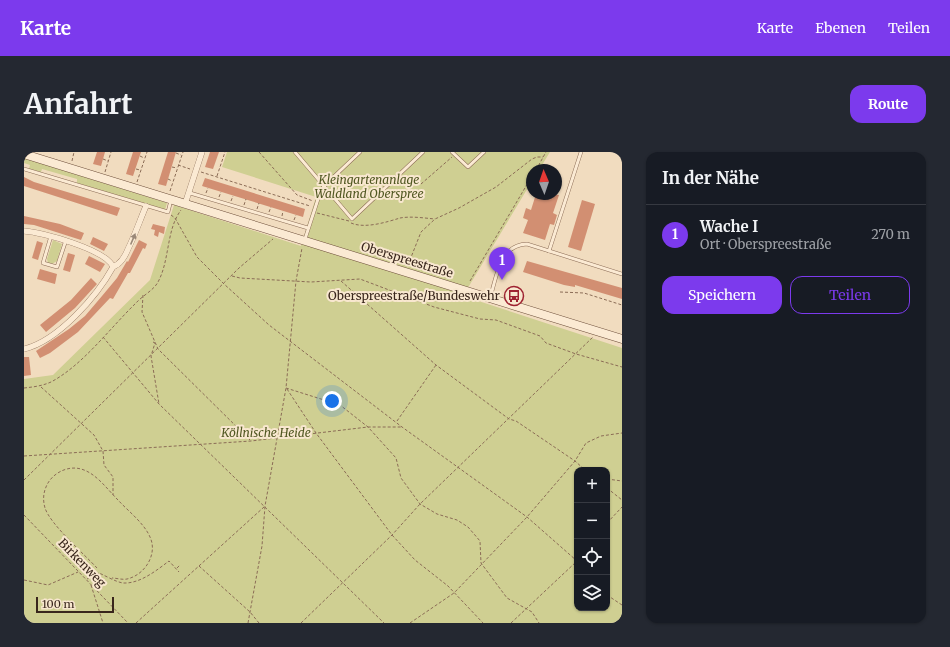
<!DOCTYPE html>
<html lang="de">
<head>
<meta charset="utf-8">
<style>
  :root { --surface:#171b24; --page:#242831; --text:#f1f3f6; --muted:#9ea1a6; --line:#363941; --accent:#7c3aed }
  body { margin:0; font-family:Merriweather,serif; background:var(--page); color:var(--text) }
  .controls { position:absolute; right:12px; bottom:12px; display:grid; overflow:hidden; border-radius:8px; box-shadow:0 1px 3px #0004 }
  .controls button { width:36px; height:36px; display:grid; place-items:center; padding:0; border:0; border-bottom:1px solid var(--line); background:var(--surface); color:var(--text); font:20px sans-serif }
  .compass { position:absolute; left:502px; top:12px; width:36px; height:36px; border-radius:50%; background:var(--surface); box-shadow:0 1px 3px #0004; rotate:358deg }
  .scale { position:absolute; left:12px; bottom:10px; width:78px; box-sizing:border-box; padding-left:4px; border:2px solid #39261c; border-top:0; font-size:11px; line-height:14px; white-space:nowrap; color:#39261c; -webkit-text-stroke:3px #f8e7cf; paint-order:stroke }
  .you { position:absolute; left:308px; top:249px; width:14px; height:14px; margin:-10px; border:3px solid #fff; border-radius:50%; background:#1a73e8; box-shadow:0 0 0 6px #1a73e833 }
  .badge { display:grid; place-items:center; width:26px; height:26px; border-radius:50%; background:var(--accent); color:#fff; font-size:13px; font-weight:700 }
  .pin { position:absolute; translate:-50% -33px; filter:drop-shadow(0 1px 2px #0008) }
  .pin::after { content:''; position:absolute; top:21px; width:14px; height:12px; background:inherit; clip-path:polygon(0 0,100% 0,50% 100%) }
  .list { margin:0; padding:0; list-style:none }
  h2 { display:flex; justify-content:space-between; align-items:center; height:52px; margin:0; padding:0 16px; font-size:17px }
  h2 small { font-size:13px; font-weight:400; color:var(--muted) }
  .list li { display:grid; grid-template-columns:26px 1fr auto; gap:12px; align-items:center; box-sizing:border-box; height:60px; padding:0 16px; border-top:1px solid var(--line) }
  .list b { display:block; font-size:15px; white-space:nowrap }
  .list p { margin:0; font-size:13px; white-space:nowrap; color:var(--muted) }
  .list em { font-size:13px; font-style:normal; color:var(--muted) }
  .actions { display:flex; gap:8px; padding:12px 16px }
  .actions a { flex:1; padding:9px 0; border:1px solid var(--accent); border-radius:12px; text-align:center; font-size:14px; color:var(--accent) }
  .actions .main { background:var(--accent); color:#fff }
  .icon { flex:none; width:22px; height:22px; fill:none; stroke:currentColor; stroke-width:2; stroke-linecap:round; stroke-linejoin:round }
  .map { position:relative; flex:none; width:598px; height:471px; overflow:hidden; border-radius:12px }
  header { display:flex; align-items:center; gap:24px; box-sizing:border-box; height:56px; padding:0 20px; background:var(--accent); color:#fff }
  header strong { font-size:19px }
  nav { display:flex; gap:22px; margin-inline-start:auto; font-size:14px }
  .intro { display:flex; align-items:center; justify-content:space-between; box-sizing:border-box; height:96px; padding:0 24px }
  h1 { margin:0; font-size:28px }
  .button { padding:10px 18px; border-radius:12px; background:var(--accent); color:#fff; font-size:14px; font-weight:700 }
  main { display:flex; gap:24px; padding:0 24px }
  aside { flex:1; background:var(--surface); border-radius:12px; box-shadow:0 1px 3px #0004 }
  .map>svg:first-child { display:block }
  .green { fill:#cfcf92; fill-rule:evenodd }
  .building { fill:#d28f72 }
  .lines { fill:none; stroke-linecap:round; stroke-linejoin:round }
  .lane-casing { stroke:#8b6c56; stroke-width:4 }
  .street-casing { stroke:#8b6c56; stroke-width:6 }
  .secondary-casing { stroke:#6c4d39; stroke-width:9 }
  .path { stroke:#8b6c56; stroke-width:1; stroke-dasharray:3 2; stroke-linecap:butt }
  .lane { stroke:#fbead3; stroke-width:3 }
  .street { stroke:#fbead3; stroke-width:5.5 }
  .secondary { stroke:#fbead3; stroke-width:8 }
  .oneway { fill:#9a8878 }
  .labels { text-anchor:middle; stroke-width:4; stroke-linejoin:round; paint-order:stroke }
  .park-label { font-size:12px; font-style:italic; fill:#505721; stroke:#f8e7cf }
  .street-label { font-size:12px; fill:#39261c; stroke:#f8e7cf }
  .poi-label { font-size:12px; fill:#39261c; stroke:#f8e7cf; text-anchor:end }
</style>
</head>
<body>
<header>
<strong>Karte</strong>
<nav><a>Karte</a><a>Ebenen</a><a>Teilen</a></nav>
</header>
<div class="intro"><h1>Anfahrt</h1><a class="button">Route</a></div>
<main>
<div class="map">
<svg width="598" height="471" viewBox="0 0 598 471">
  <rect width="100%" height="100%" fill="#f1dcbf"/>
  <!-- green -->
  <g class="green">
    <path d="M 203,0 L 526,0 L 515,18 L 508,18 L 508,29 L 439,144 L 598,196 L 598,471 L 0,471 L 0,227 L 29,223 L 126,128 L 150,53 L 277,94 L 292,45 L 198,15 ZM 553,318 L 583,318 L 583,456 L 553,456 Z"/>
    <polygon points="0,6 143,51 141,58 53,31 53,27 18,17 17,20 5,17 6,13 0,11"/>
    <polygon points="29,88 38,92 33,109 28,112 24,111 23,107"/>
  </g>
  <!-- building -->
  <g class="building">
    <polygon points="73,0 81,0 77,14 69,12"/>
    <polygon points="109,0 117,0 109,24 102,22"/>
    <polygon points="144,0 152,0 142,34 134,32"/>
    <polygon points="186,0 195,0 189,17 181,15"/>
    <polygon points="0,25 10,30 96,56 93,64 0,34"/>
    <polygon points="181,26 281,57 279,65 178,34"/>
    <polygon points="512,42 535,43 529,61 533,63 530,73 526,72 521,88 499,81 504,68 499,66 502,56 507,58"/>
    <polygon points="558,48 571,52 557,99 544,95"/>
    <polygon points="0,64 36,72 60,81 57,88 10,73 0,72"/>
    <polygon points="129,72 141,75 140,82 135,80 134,85 130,83 131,78 127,77"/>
    <polygon points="69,85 84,92 80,99 66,92"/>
    <polygon points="115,88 123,92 121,97 119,96 106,121 104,121 89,147 86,146 54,180 26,201 16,206 12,199 45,177 61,164 78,144 93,126 103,109 104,110"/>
    <polygon points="13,89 19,91 14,108 8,106"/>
    <polygon points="44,101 51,103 46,120 39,118"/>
    <polygon points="65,104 81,112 76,120 61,112"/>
    <polygon points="503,109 598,136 598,147 551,133 551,135 540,133 499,120"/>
    <polygon points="16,117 33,122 31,132 13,127"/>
    <polygon points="67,126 73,132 51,156 22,180 16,173 47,148"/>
    <polygon points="0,205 5,205 7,223 0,224"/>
  </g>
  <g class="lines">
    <defs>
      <g id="lane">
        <polyline points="271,0 328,67 399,0"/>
        <polyline points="428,0 444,15 460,0"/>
        <polyline points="0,17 144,60 147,48"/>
        <polyline points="166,41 284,76"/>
        <polyline points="27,84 19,111 33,115 42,88"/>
        <polyline points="281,87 296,41 300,34 336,0"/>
        <polyline points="525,99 557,0"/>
        <path d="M 466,146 C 473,124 475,93 503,92 L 598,122"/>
      </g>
      <g id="street">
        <polyline points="161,52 178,0"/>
        <path d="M 0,79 C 18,80 83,98 89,115"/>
        <path d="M 0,197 C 34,189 73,144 89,115 C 90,114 93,113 94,112 C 98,109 102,102 104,97 C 111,83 116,68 122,54"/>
      </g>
      <polyline id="secondary" points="0,2 598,187"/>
    </defs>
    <!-- lane casing -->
    <use href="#lane" class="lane-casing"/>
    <!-- street casing -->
    <use href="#street" class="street-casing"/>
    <!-- secondary casing -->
    <use href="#secondary" class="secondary-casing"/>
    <!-- path -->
    <g class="path">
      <polyline points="235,0 273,43 289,49"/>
      <polyline points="152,1 157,3"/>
      <polyline points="116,4 120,6"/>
      <polyline points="79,7 84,9"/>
      <polyline points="48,9 50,0"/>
      <polyline points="154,13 166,17"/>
      <polyline points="148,15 153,16"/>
      <polyline points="112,17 116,18"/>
      <polyline points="512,18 522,0"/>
      <polyline points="81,20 87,0"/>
      <polyline points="177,20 286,54"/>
      <polyline points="193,24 201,0"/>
      <polyline points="144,27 148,29"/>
      <polyline points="113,30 123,0"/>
      <polyline points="397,32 428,5"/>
      <polyline points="146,39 159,0"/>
      <polyline points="182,41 184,36"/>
      <polyline points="195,45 197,40"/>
      <polyline points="207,49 209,44"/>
      <polyline points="220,53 222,47"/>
      <polyline points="233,57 235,51"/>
      <polyline points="245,60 247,55"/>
      <polyline points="293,61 325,69"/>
      <polyline points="147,63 151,66 173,105 200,132 245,173 378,275 503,365 553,409"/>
      <polyline points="258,64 259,59"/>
      <polyline points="270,68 272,63"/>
      <path d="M 327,71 C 341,77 363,70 376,66 C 387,64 400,66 411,67"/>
      <polyline points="384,113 397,80 411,67 435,56 472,35 508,7 513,5 519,5"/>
      <polyline points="208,124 216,126 287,130 336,127 410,155 456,167 472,168 516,184 522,191 552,202 598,215"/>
      <polyline points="317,129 412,213 485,267 492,269 551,309 561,318"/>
      <polyline points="446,129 508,24"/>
      <polyline points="536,140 560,141 598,153"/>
      <polyline points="119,143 118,160 134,197 226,288"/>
      <polyline points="490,144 490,142"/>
      <polyline points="79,185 135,252 360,471"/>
      <polyline points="129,190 131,191 127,204 135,252"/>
      <polyline points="17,235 70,283 79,299 80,313 89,325 89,343"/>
      <path d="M 0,236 C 9,235 18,234 27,230 C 59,213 86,176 112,151 C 118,144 130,138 134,130 C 146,108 142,78 157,58"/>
      <polyline points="262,236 316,253 344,275 372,306 377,326 396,352 413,362 433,368 444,375 456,389 457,411 483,446 508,460 515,471"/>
      <polyline points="263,237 292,281 368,383 391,408 424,434 459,471"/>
      <polyline points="373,269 412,213"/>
      <polyline points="0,304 227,289 344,275 377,275"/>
      <polyline points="583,327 598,329"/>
      <polyline points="0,328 215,116 249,87"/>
      <polyline points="583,336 598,348"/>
      <polyline points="0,363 104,471"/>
      <polyline points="583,371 598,355"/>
      <polyline points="175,414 226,460 235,471"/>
      <path d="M 73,416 C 60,402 26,372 21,356 C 19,349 19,342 22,335 C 27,322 43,313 57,317 C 72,321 83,337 94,348 C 104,359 120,371 126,385 C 134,402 121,423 103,427 C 98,428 92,426 88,426"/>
      <polyline points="153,416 156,413"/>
      <path d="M 63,427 L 75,421 C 82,424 92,430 99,431 C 116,432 133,418 145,409 L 155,420"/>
      <polyline points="0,428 24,433 54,420"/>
      <polyline points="67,433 79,471"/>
      <polyline points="583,443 598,453"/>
      <polyline points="112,471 240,355"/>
      <polyline points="224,471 238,394 241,354 262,236 272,129 278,96"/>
      <polyline points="277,471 368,383 396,352 569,185"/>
      <polyline points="386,471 430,441 503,365 551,309 562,291 577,284 598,281"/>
      <polyline points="487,471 552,410"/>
    </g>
    <!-- lane -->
    <use href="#lane" class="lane"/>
    <!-- street -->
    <use href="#street" class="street"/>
    <!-- secondary -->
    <use href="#secondary" class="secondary"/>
  </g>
  <!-- one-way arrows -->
  <defs><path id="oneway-solid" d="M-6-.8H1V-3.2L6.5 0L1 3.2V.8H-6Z"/></defs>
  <use class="oneway" href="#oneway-solid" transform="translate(109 87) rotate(-67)"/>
  <!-- icons -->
  <defs>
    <symbol id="bus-ring" viewBox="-11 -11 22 22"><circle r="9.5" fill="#f8e7cf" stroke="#9e2231" stroke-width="1.5"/><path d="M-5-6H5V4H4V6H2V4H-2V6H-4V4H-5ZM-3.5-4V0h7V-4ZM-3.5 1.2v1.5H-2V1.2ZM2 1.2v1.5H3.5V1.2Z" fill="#9e2231"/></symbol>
  </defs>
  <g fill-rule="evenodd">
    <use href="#bus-ring" x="479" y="133" width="22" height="22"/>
  </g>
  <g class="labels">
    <!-- park labels -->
    <g class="park-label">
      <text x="345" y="32">Kleingartenanlage<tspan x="345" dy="14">Waldland Oberspree</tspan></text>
      <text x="242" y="285">Köllnische Heide</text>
    </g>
    <!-- street labels -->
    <g class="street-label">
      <text transform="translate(383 108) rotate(17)" y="4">Oberspreestraße</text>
      <text transform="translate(58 411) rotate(46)" y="4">Birkenweg</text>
    </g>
    <!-- poi labels -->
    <g class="poi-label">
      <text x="476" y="148">Oberspreestraße/Bundeswehr</text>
    </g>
  </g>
</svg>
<div class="controls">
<button>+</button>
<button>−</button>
<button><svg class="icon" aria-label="locate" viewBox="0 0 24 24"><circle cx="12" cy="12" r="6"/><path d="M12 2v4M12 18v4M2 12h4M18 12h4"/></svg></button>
<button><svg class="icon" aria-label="layers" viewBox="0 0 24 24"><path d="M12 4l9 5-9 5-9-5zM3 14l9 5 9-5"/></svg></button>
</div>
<svg class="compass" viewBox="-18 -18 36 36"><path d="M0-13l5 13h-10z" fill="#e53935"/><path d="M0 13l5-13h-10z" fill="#9ea1a6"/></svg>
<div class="scale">100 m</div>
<div class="you"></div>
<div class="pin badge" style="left:478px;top:128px">1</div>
</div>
<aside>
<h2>In der Nähe<small></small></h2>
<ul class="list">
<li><span class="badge">1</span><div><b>Wache I</b><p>Ort · Oberspreestraße</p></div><em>270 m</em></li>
</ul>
<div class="actions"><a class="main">Speichern</a><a>Teilen</a></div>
</aside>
</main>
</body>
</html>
